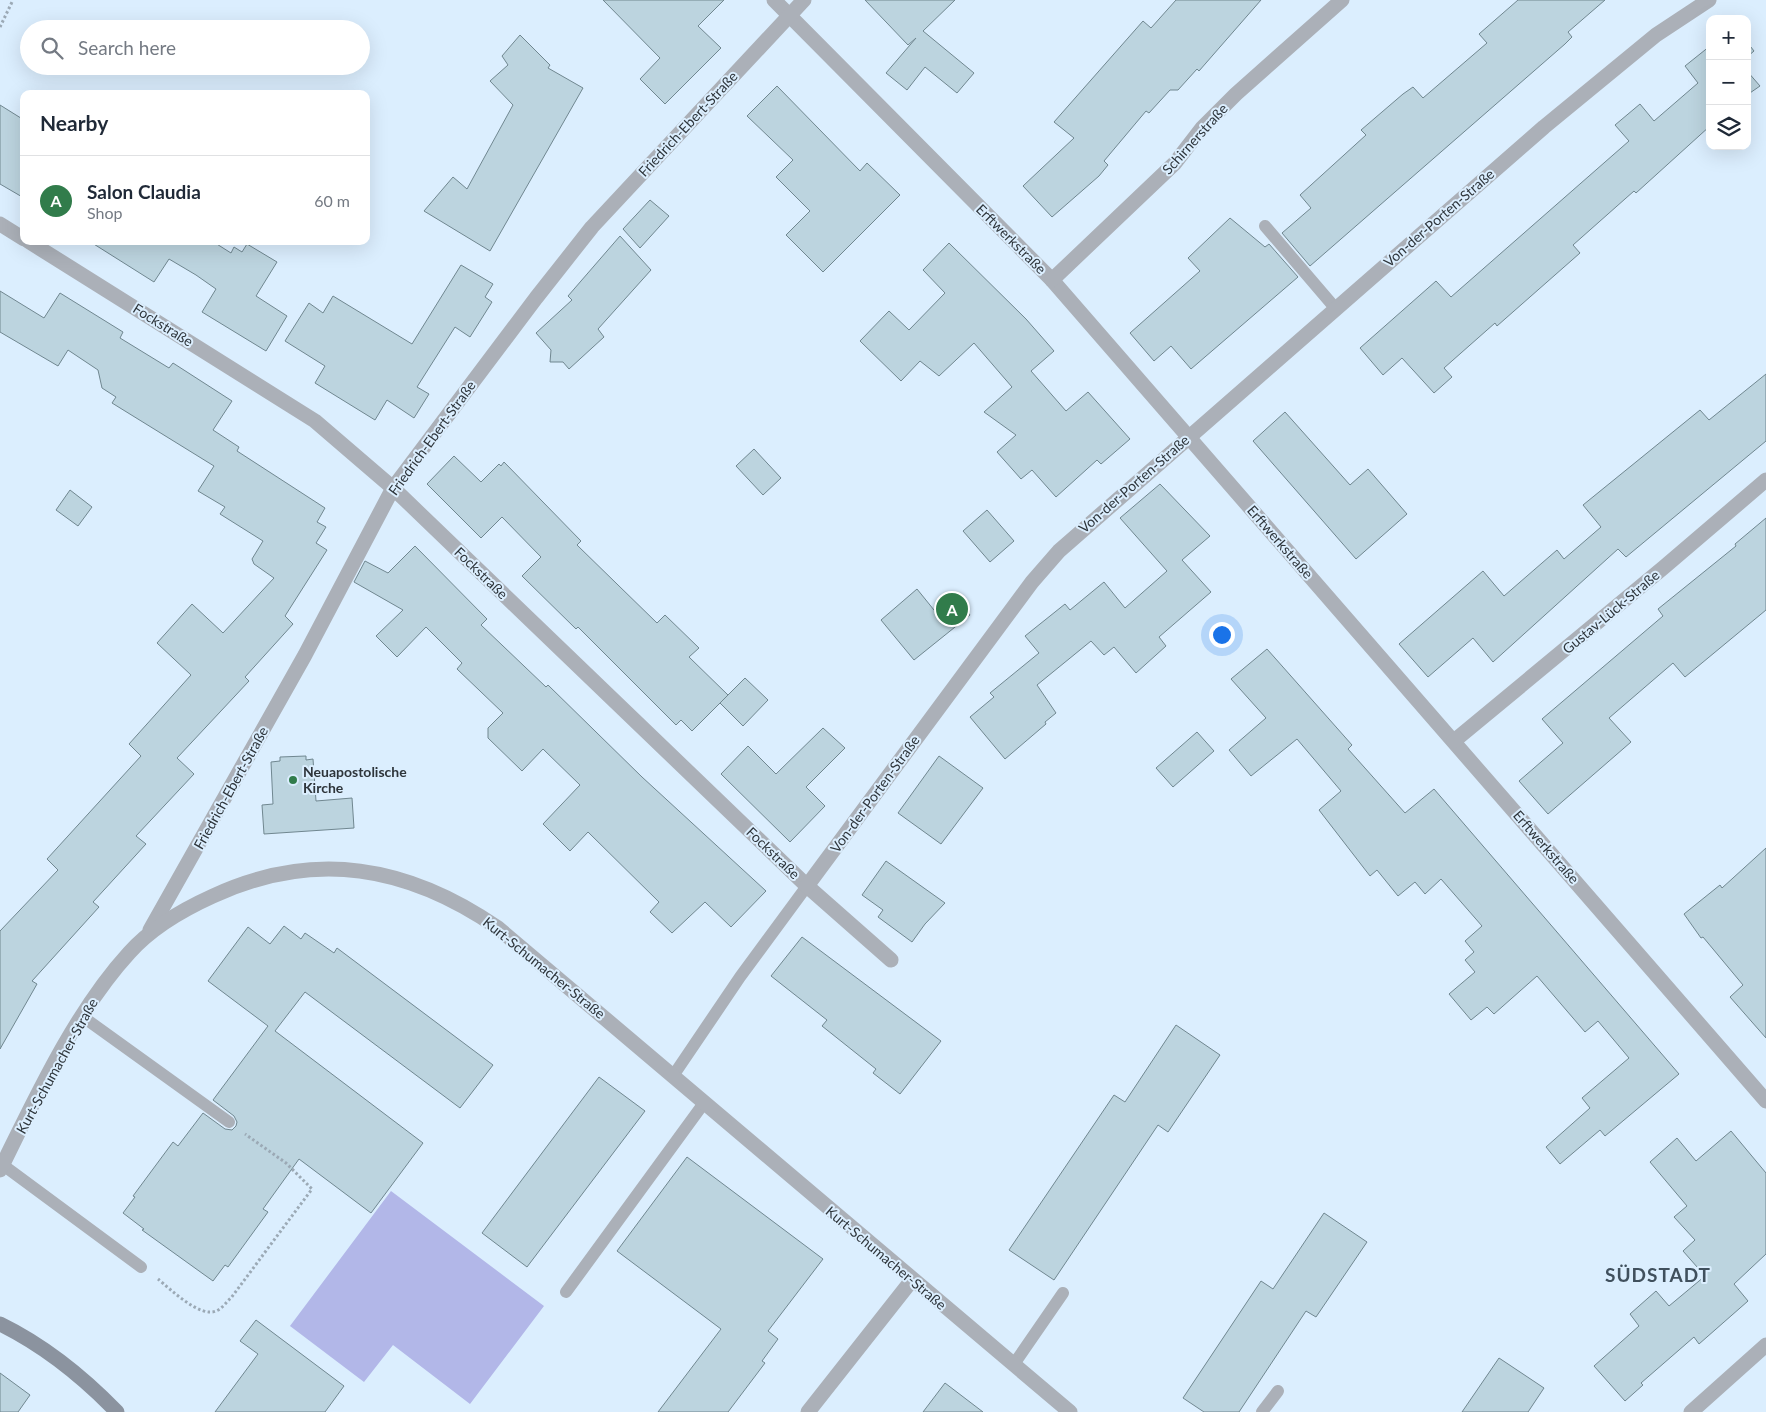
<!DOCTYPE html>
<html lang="en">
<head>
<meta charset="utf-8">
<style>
  :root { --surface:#fff; --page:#f6f6f7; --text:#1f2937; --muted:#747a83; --line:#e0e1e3; --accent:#317c4b }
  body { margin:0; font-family:Lato,sans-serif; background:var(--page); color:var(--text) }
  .controls { position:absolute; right:15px; top:15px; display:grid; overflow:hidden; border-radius:10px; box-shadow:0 5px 20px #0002 }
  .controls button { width:45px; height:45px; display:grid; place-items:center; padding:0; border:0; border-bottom:1px solid var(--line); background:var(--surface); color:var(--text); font:25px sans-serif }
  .you { position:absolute; left:1221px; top:634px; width:18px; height:18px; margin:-12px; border:4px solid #fff; border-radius:50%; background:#1a73e8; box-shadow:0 0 0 8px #1a73e833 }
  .badge { display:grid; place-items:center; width:32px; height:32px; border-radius:50%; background:var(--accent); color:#fff; font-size:16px; font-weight:700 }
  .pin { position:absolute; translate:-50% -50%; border:2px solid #fff; box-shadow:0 1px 5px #0006 }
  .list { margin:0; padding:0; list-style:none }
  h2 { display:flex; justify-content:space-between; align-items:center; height:65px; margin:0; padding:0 20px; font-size:21px }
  h2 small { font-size:16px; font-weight:400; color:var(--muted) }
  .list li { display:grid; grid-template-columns:32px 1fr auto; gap:15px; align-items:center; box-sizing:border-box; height:90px; padding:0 20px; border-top:1px solid var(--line) }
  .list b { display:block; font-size:19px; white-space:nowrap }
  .list p { margin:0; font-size:16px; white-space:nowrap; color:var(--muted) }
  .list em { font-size:16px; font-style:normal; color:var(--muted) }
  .icon { flex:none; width:28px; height:28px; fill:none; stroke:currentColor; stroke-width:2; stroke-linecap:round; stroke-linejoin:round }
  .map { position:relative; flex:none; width:1766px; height:1412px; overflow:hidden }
  .search { position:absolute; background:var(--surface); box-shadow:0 5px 20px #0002; left:20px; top:20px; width:350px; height:55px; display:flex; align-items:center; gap:12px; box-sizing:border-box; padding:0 18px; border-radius:28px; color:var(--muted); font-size:19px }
  .panel { position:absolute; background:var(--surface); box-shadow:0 5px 20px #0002; left:20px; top:90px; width:350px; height:155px; border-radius:10px }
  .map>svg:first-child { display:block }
  .green { fill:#b2b7e8 }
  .building { fill:#bcd4df; stroke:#708790 }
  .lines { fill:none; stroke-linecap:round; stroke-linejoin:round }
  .path { stroke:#9ba9b5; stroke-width:3; stroke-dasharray:2.5 2.5; stroke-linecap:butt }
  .lane { stroke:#abb0b8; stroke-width:12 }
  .street { stroke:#abb0b8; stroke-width:15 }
  .secondary { stroke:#8b939f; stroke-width:15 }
  .poi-dot { fill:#317c4b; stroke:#dbeefe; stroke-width:2 }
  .labels { text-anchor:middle; stroke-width:4; stroke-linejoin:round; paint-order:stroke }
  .street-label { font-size:14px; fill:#2e353b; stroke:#dbeefe }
  .poi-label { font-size:14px; font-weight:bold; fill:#2e353b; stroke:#dbeefe; text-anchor:start }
  .district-label { font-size:19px; font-weight:bold; letter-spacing:1px; fill:#40505d; stroke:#dbeefe }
</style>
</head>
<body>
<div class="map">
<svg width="1766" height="1412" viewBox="0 0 1766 1412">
  <rect width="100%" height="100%" fill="#dbeefe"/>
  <!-- green -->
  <polygon class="green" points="391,1191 544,1306 470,1404 393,1345 364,1382 290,1326"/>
  <!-- building -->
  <g class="building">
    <polygon points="603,0 724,0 698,26 721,48 665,104 640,79 660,58"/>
    <polygon points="865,0 955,0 923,31 974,73 957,93 925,67 907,90 886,73 916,38 908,45"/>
    <polygon points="1176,0 1261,0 1199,71 1197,69 1178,90 1170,90 1149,113 1146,111 1104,161 1108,165 1099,176 1052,217 1023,186 1074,138 1054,122 1143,21 1151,28"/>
    <polygon points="1518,0 1605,0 1568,32 1572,37 1565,44 1310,266 1282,233 1311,208 1300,195 1366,135 1361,130 1403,94 1413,87 1423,98 1487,43 1479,34"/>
    <polygon points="520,35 550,65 548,68 583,88 490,251 424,211 453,177 467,189 513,105 490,81 508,65 502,56"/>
    <polygon points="1747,42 1754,51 1747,57"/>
    <polygon points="1710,46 1710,126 1636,193 1634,191 1573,245 1580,253 1497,326 1495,323 1444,368 1452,377 1434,393 1402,358 1383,375 1360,348 1436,281 1451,297 1629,141 1615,125 1640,104 1654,121 1698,83 1685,66"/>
    <polygon points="1747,71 1760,86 1747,95"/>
    <polygon points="777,86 860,171 867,163 900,195 823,272 786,235 810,211 776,177 793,160 747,116"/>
    <polygon points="0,105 24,120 24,198 0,184"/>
    <polygon points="650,200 669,216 640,248 623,229"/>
    <polygon points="1230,218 1265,247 1269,244 1298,277 1191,369 1171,346 1154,361 1130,333 1200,271 1188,258"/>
    <polygon points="620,236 651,270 598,329 604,337 569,369 563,362 550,362 551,350 536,333 572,300 568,296"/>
    <polygon points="89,241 212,241 231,253 234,247 242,252 247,244 277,262 256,296 287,316 266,351 202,312 216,289 196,275 169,259 154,282"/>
    <polygon points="949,243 1026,319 1054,351 1031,371 1066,411 1088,392 1130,439 1101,464 1097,460 1056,497 1032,470 1021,479 997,452 1016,435 984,412 1012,387 974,343 939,376 920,361 901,381 860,341 889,311 909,330 945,293 923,270"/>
    <polygon points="461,265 493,284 485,297 492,302 470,337 455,327 417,387 429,394 414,418 387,400 375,420 315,383 325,366 285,341 309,303 323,313 333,296 412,344"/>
    <polygon points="0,291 44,318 60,293 123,332 120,338 169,368 173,363 232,401 213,430 239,447 237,451 325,508 317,522 326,527 316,543 327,550 285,616 293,624 245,677 249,681 177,758 194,774 136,836 146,844 93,902 99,907 32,981 37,984 0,1049 0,931 58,870 47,859 141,756 129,744 191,675 157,643 192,604 223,633 274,578 254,564 252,559 263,541 220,514 225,507 198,491 214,466 112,403 116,397 102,388 98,370 68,350 58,366 0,332"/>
    <polygon points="1766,374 1766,441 1626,557 1618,549 1493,662 1473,638 1428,677 1399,644 1483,571 1504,596 1557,550 1564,559 1601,527 1583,505 1700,410 1709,420"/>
    <polygon points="1285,412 1350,485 1368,469 1407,514 1356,559 1253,441"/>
    <polygon points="754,449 781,478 763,495 736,466"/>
    <polygon points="454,456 481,482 499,464 501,466 504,462 581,541 577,545 657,623 665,615 699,648 689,657 728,695 692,731 681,720 676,725 578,627 576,629 522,576 541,557 502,517 481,538 427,484"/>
    <polygon points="1160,484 1210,536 1182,560 1211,592 1159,637 1166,646 1136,673 1114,647 1104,655 1091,641 1037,685 1056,713 1045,722 1046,724 1005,759 970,717 994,697 990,693 1039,653 1025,636 1065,604 1070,610 1104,582 1125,608 1167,571 1120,518"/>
    <polygon points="70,490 92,507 78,526 56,510"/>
    <polygon points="987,510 1014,541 990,562 963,531"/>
    <polygon points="1766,518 1766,610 1685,677 1673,663 1609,718 1631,742 1548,814 1519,781 1563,743 1542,719 1663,616 1658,609 1736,546 1735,544"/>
    <polygon points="415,546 487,619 481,625 546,687 548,685 642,777 766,891 731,927 705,902 672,933 650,912 659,902 588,832 570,851 543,824 580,785 543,749 522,771 488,738 488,728 503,713 457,669 462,663 426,627 397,657 376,636 403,610 354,582 365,561 388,573"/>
    <polygon points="917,589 934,610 953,594 970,615 914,660 881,620"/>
    <polygon points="1267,649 1352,745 1348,749 1405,813 1434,789 1679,1074 1605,1136 1600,1130 1560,1164 1546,1147 1590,1108 1582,1098 1629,1058 1598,1021 1585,1032 1537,976 1494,1014 1487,1007 1471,1020 1449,994 1475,972 1465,960 1474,952 1465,941 1482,926 1441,879 1425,894 1415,882 1398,896 1377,870 1370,876 1319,810 1341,791 1297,739 1251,776 1229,750 1266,718 1231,679"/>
    <polygon points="745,678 768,700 743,726 720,703"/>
    <polygon points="823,728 845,748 806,787 825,806 790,842 721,774 748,746 776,774"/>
    <polygon points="1197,732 1214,751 1173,787 1156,768"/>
    <polygon points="306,756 306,760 313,759 316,801 352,798 354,828 264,834 262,805 273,804 271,762 280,761 280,757"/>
    <polygon points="939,756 983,788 941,844 898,813"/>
    <polygon points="1766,848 1766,1038 1730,997 1743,985 1703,937 1701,938 1684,914 1720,885 1722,888"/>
    <polygon points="886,861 945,903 925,924 912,942 878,917 883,910 862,895"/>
    <polygon points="284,926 301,939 305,933 334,953 337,948 493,1065 460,1108 305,992 275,1031 423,1143 371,1213 299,1159 263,1209 268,1212 228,1267 225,1265 213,1281 142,1230 144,1229 123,1213 135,1197 133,1196 173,1142 178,1146 203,1113 225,1129 232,1130 236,1126 237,1122 234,1116 213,1100 268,1026 208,981 248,927 270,944"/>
    <polygon points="802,937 941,1041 900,1094 873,1073 876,1069 822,1026 827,1020 771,976"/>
    <polygon points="1176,1025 1220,1055 1168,1132 1158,1125 1054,1280 1009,1250 1114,1095 1125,1102"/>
    <polygon points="599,1077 645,1111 527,1267 482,1233"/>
    <polygon points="1731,1131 1766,1173 1766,1254 1734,1284 1748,1301 1699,1344 1694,1337 1641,1383 1643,1385 1625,1401 1594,1366 1639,1326 1630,1314 1656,1291 1669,1306 1705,1276 1683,1251 1695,1240 1674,1217 1687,1206 1650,1162 1677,1138 1696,1161"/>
    <polygon points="687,1157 823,1259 768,1331 778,1339 762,1361 765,1363 728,1412 658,1412 721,1329 617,1251"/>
    <polygon points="1324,1213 1367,1242 1316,1317 1306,1311 1239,1412 1204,1412 1183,1398 1261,1281 1273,1289"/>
    <polygon points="256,1320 344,1386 325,1412 215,1412 258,1354 240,1341"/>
    <polygon points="1499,1358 1544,1388 1528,1412 1462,1412"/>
    <polygon points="0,1373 30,1395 18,1412 0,1412"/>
    <polygon points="945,1383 983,1412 923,1412"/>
  </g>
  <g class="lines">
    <!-- path -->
    <g class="path">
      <polyline points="0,27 13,0"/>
      <path d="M 158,1279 C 170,1289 200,1318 216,1311 C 222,1309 226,1302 231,1298 L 312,1189 L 286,1163 L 245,1134"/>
    </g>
    <!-- lane -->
    <g class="lane">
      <polyline points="1265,226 1336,309"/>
      <polyline points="83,1017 229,1122"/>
      <polyline points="673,1076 740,977 807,886"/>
      <polyline points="3,1165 141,1267"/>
      <polyline points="566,1292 704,1103"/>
      <polyline points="1014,1364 1063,1293"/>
      <polyline points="1262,1412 1278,1391"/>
    </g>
    <!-- street -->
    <g class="street">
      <polyline points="774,0 1052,280 1766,1101"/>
      <polyline points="0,224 24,239"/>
      <polyline points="28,241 315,421 393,488 807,886 891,960"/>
      <polyline points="1052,280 1175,163 1202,128 1236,94 1342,0"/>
      <polyline points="1454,741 1663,568 1766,480"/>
      <polyline points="807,886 1032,582 1059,551 1544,127 1656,35 1709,0"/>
      <polyline points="150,930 305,655 393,488 536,298 592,227 804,0"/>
      <path d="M 0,1170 C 35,1099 75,1012 129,953 C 152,927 182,910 213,896 C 315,849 408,866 498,928 L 1070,1412"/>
      <polyline points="808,1412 912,1280"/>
      <polyline points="1691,1412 1766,1345"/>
    </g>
    <!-- secondary -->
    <path class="secondary" d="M 0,1324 C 45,1346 82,1376 117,1412"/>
  </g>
  <!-- markers -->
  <circle class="poi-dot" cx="293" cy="780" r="5"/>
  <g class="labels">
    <!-- street labels -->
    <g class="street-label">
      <text transform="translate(688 124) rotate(-47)" y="5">Friedrich-Ebert-Straße</text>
      <text transform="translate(1195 139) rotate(-48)" y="5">Schirnerstraße</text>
      <text transform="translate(1439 218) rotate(-41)" y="5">Von-der-Porten-Straße</text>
      <text transform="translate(1011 239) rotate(45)" y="5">Erftwerkstraße</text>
      <text transform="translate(163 325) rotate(32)" y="5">Fockstraße</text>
      <text transform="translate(432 438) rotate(-54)" y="5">Friedrich-Ebert-Straße</text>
      <text transform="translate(1134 484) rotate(-41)" y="5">Von-der-Porten-Straße</text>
      <text transform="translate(1280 542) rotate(49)" y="5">Erftwerkstraße</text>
      <text transform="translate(481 573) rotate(44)" y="5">Fockstraße</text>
      <text transform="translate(1611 612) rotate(-40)" y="5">Gustav-Lück-Straße</text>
      <text transform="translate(231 788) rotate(-61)" y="5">Friedrich-Ebert-Straße</text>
      <text transform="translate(875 794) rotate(-54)" y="5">Von-der-Porten-Straße</text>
      <text transform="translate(1546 847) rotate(49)" y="5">Erftwerkstraße</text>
      <text transform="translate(773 853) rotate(44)" y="5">Fockstraße</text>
      <text transform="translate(544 968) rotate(39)" y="5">Kurt-Schumacher-Straße</text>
      <text transform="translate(57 1066) rotate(-61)" y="5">Kurt-Schumacher-Straße</text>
      <text transform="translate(886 1258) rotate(40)" y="5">Kurt-Schumacher-Straße</text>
    </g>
    <!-- poi labels -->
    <g class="poi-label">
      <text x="303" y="777">Neuapostolische<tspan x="303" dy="16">Kirche</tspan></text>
    </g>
    <!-- district labels -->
    <g class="district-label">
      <text x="1658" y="1282">SÜDSTADT</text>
    </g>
  </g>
</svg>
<div class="controls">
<button>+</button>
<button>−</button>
<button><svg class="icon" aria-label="layers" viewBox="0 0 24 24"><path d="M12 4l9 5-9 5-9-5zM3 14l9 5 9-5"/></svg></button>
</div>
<div class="you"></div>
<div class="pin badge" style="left:952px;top:609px">A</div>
<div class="search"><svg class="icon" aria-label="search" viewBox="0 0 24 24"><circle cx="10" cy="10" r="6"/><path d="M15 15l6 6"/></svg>Search here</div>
<section class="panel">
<h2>Nearby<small></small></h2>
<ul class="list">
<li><span class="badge">A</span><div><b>Salon Claudia</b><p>Shop</p></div><em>60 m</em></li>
</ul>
</section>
</div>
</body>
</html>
